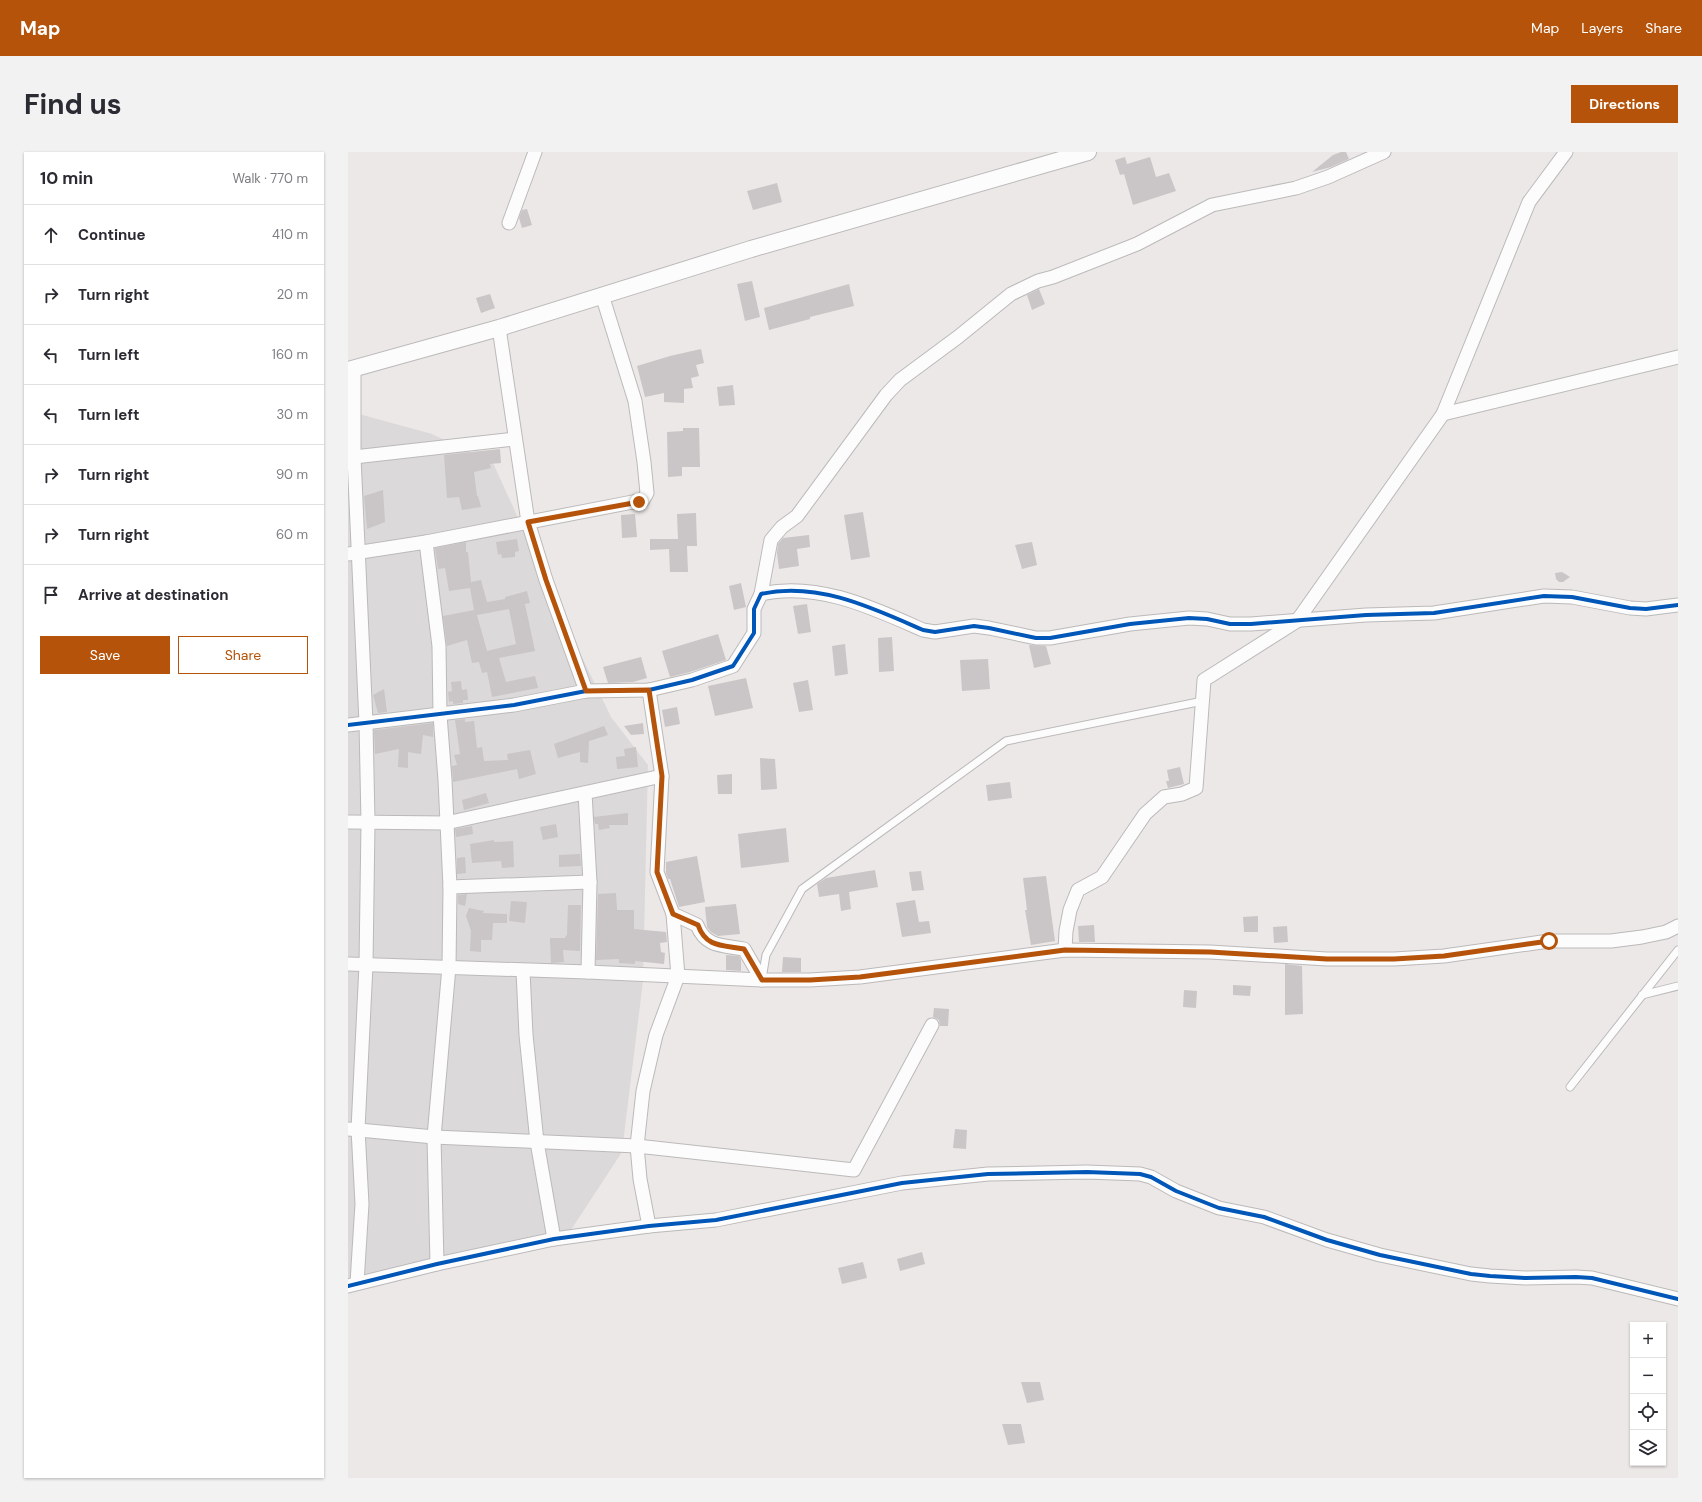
<!DOCTYPE html>
<html lang="en">
<head>
<meta charset="utf-8">
<style>
  :root { --surface:#fff; --page:#f2f2f3; --text:#2b2b33; --muted:#7c7c81; --line:#e1e1e2; --accent:#b45309 }
  body { margin:0; font-family:"DM Sans",sans-serif; background:var(--page); color:var(--text) }
  .controls { position:absolute; right:12px; bottom:12px; display:grid; overflow:hidden; border-radius:0px; box-shadow:0 1px 3px #0004 }
  .controls button { width:36px; height:36px; display:grid; place-items:center; padding:0; border:0; border-bottom:1px solid var(--line); background:var(--surface); color:var(--text); font:20px sans-serif }
  .stop { position:absolute; width:12px; height:12px; margin:-9px; border:3px solid #b45309; border-radius:50%; background:#fff }
  .stop.end { background:#b45309; border-color:#fff; box-shadow:0 1px 4px #0008 }
  .list { margin:0; padding:0; list-style:none }
  h2 { display:flex; justify-content:space-between; align-items:center; height:52px; margin:0; padding:0 16px; font-size:17px }
  h2 small { font-size:13px; font-weight:400; color:var(--muted) }
  .list li { display:grid; grid-template-columns:26px 1fr auto; gap:12px; align-items:center; box-sizing:border-box; height:60px; padding:0 16px; border-top:1px solid var(--line) }
  .list b { display:block; font-size:15px; white-space:nowrap }
  .list em { font-size:13px; font-style:normal; color:var(--muted) }
  .actions { display:flex; gap:8px; padding:12px 16px }
  .actions a { flex:1; padding:9px 0; border:1px solid var(--accent); border-radius:0px; text-align:center; font-size:14px; color:var(--accent) }
  .actions .main { background:var(--accent); color:#fff }
  .icon { flex:none; width:22px; height:22px; fill:none; stroke:currentColor; stroke-width:2; stroke-linecap:round; stroke-linejoin:round }
  .map { position:relative; flex:none; width:1330px; height:1326px; overflow:hidden; border-radius:0px }
  header { display:flex; align-items:center; gap:24px; box-sizing:border-box; height:56px; padding:0 20px; background:var(--accent); color:#fff }
  header strong { font-size:19px }
  nav { display:flex; gap:22px; margin-inline-start:auto; font-size:14px }
  .intro { display:flex; align-items:center; justify-content:space-between; box-sizing:border-box; height:96px; padding:0 24px }
  h1 { margin:0; font-size:28px }
  .button { padding:10px 18px; border-radius:0px; background:var(--accent); color:#fff; font-size:14px; font-weight:700 }
  main { display:flex; gap:24px; padding:0 24px }
  aside { flex:1; background:var(--surface); border-radius:0px; box-shadow:0 1px 3px #0004 }
  .map>svg:first-child { display:block }
  .residential { fill:#dcd9da }
  .building { fill:#cac5c6; fill-rule:evenodd }
  .lines { fill:none; stroke-linecap:round; stroke-linejoin:round }
  .service-casing { stroke:#bcb9b9; stroke-width:9 }
  .minor-casing { stroke:#bcb9b9; stroke-width:15 }
  .tertiary-casing { stroke:#bcb9b9; stroke-width:18 }
  .service { stroke:#fcfcfc; stroke-width:7 }
  .minor { stroke:#fcfcfc; stroke-width:13 }
  .tertiary { stroke:#fcfcfc; stroke-width:16 }
  .cycleway-casing { stroke:#fff; stroke-width:6 }
  .cycleway { stroke:#0057b8; stroke-width:4 }
  .route { stroke:#b45309; stroke-width:5 }
</style>
</head>
<body>
<header>
<strong>Map</strong>
<nav><a>Map</a><a>Layers</a><a>Share</a></nav>
</header>
<div class="intro"><h1>Find us</h1><a class="button">Directions</a></div>
<main>
<aside>
<h2>10 min<small>Walk · 770 m</small></h2>
<ul class="list">
<li><svg class="icon" aria-label="ahead" viewBox="0 0 24 24"><path d="M12 20V5M6 11l6-6 6 6"/></svg><div><b>Continue</b></div><em>410 m</em></li>
<li><svg class="icon" aria-label="right" viewBox="0 0 24 24"><path d="M7 20v-9h11M14 6l5 5-5 5"/></svg><div><b>Turn right</b></div><em>20 m</em></li>
<li><svg class="icon" aria-label="left" viewBox="0 0 24 24"><path d="M17 20v-9H6M10 6l-5 5 5 5"/></svg><div><b>Turn left</b></div><em>160 m</em></li>
<li><svg class="icon" aria-label="left" viewBox="0 0 24 24"><path d="M17 20v-9H6M10 6l-5 5 5 5"/></svg><div><b>Turn left</b></div><em>30 m</em></li>
<li><svg class="icon" aria-label="right" viewBox="0 0 24 24"><path d="M7 20v-9h11M14 6l5 5-5 5"/></svg><div><b>Turn right</b></div><em>90 m</em></li>
<li><svg class="icon" aria-label="right" viewBox="0 0 24 24"><path d="M7 20v-9h11M14 6l5 5-5 5"/></svg><div><b>Turn right</b></div><em>60 m</em></li>
<li><svg class="icon" aria-label="arrive" viewBox="0 0 24 24"><path d="M6 21V4h12l-3 4 3 4H6"/></svg><div><b>Arrive at destination</b></div></li>
</ul>
<div class="actions"><a class="main">Save</a><a>Share</a></div>
</aside>
<div class="map">
<svg width="1330" height="1326" viewBox="0 0 1330 1326">
  <rect width="100%" height="100%" fill="#ede8e8"/>
  <!-- residential -->
  <polygon class="residential" points="0,259 84,282 145,311 229,495 263,565 300,613 295,829 274,1000 221,1081 0,1129"/>
  <!-- building -->
  <g class="building">
    <polygon points="993,0 998,0 1001,7 983,15 964,20 985,3"/>
    <polygon points="777,5 779,12 802,5 808,25 821,21 828,39 785,53 776,22 772,23 767,8"/>
    <polygon points="429,31 434,50 405,58 399,39"/>
    <polygon points="179,57 184,73 174,76 171,66 174,58"/>
    <polygon points="404,129 412,165 397,169 389,132"/>
    <polygon points="501,132 506,154 462,165 462,167 421,178 416,156"/>
    <polygon points="691,137 697,152 684,158 679,143"/>
    <polygon points="142,142 147,156 133,161 128,146"/>
    <polygon points="353,197 356,211 348,213 351,224 343,226 345,236 336,237 336,251 316,250 316,241 297,245 289,214 322,204"/>
    <polygon points="385,233 387,253 371,254 369,235"/>
    <polygon points="335,276 351,276 352,315 334,315 334,324 320,325 319,280 335,279"/>
    <polygon points="152,297 153,311 142,312 143,316 126,320 129,344 130,344 133,355 114,358 111,345 99,346 96,303"/>
    <polygon points="35,338 37,370 19,377 16,344"/>
    <polygon points="515,360 522,405 503,408 496,363"/>
    <polygon points="348,361 349,394 339,394 340,420 322,420 321,397 302,398 302,387 330,387 329,362"/>
    <polygon points="287,362 289,385 274,386 273,363"/>
    <polygon points="461,383 462,395 449,397 451,414 431,417 429,401 430,392 435,386"/>
    <polygon points="169,387 171,399 167,400 167,405 154,406 153,402 150,403 148,390"/>
    <path d="M 118,390 L 118,400 L 120,400 L 123,430 L 133,428 L 139,450 L 157,447 L 157,445 L 179,439 L 182,451 L 177,452 L 187,499 L 151,506 L 158,530 L 187,524 L 190,536 L 144,545 L 139,520 L 134,521 L 131,510 L 124,511 L 119,488 L 99,494 L 95,464 L 126,458 L 122,436 L 101,439 L 97,416 L 90,417 L 87,396 ZM 161,457 L 168,492 L 139,499 L 129,463 Z"/>
    <polygon points="684,390 689,413 674,417 667,393"/>
    <polygon points="1214,420 1222,425 1215,430 1211,430 1208,427 1207,421"/>
    <polygon points="393,431 398,455 386,458 381,434"/>
    <polygon points="459,452 463,480 450,482 445,454"/>
    <polygon points="370,482 378,508 342,520 322,525 314,499"/>
    <polygon points="544,485 546,519 531,520 530,486"/>
    <polygon points="497,492 500,522 487,524 484,494"/>
    <polygon points="681,493 698,494 703,512 686,516"/>
    <polygon points="293,505 299,526 285,530 260,531 255,515"/>
    <polygon points="640,507 642,537 614,539 612,508"/>
    <polygon points="398,526 405,556 367,564 360,534"/>
    <polygon points="460,528 465,558 451,560 445,531"/>
    <polygon points="113,529 114,538 119,537 120,548 115,548 115,551 105,552 105,549 101,550 100,540 104,539 103,530"/>
    <polygon points="36,537 39,560 30,561 25,543"/>
    <polygon points="329,555 332,572 317,575 314,558"/>
    <polygon points="117,567 117,570 126,569 129,596 134,595 136,609 160,608 159,602 182,598 188,622 171,627 169,617 105,630 104,614 109,613 106,603 112,602 107,568"/>
    <polygon points="85,571 85,585 75,583 73,602 60,600 60,616 50,615 51,597 27,602 26,578"/>
    <polygon points="295,571 296,582 283,583 276,574"/>
    <polygon points="256,574 260,583 241,589 240,611 232,610 232,600 210,606 206,592"/>
    <polygon points="288,595 290,615 269,617 268,605 277,604 276,597"/>
    <polygon points="412,606 427,607 429,637 413,638"/>
    <polygon points="832,615 836,632 820,636 818,629 821,629 819,618"/>
    <polygon points="384,622 384,642 370,642 369,623"/>
    <polygon points="662,630 664,646 640,649 638,633"/>
    <polygon points="138,641 141,651 116,658 114,648"/>
    <polygon points="280,661 280,673 261,673 262,676 251,678 250,672 247,672 246,665"/>
    <polygon points="208,672 210,685 195,688 192,675"/>
    <polygon points="124,674 125,682 108,685 107,677"/>
    <polygon points="438,676 441,710 393,716 390,682"/>
    <polygon points="146,688 146,690 165,689 166,715 154,716 153,709 124,711 122,692"/>
    <polygon points="232,702 233,714 211,715 211,703"/>
    <polygon points="349,704 357,750 331,755 322,727 320,727 318,721 318,710"/>
    <polygon points="117,705 118,721 109,722 109,706"/>
    <polygon points="527,718 530,735 501,740 503,757 493,759 491,742 471,745 469,732 478,726"/>
    <polygon points="573,719 576,738 564,739 561,720"/>
    <polygon points="698,724 707,789 683,793 677,758 679,758 675,726"/>
    <polygon points="268,741 269,758 286,758 286,777 318,780 319,790 312,791 313,800 317,801 316,812 287,809 287,812 271,811 271,807 248,808 250,742"/>
    <polygon points="119,742 117,754 110,752 110,743"/>
    <polygon points="567,748 571,770 581,769 583,781 554,785 548,751"/>
    <polygon points="163,749 179,750 177,771 161,769"/>
    <polygon points="388,752 392,782 370,784 363,780 359,775 357,755"/>
    <polygon points="220,753 233,753 232,799 215,798 216,810 203,811 202,786 217,786 218,783 219,784"/>
    <polygon points="121,756 136,759 135,761 159,762 159,771 145,771 144,788 133,788 133,800 122,799 123,779 118,764"/>
    <polygon points="910,764 910,780 896,780 895,765"/>
    <polygon points="746,773 747,790 731,790 730,774"/>
    <polygon points="939,774 940,790 926,791 925,775"/>
    <polygon points="378,803 391,804 393,808 393,819 378,818"/>
    <polygon points="435,805 453,806 453,820 434,820"/>
    <polygon points="937,812 954,814 955,862 937,863"/>
    <polygon points="885,833 903,834 902,844 885,843"/>
    <polygon points="836,838 849,839 848,856 835,855"/>
    <polygon points="586,856 601,857 600,874 592,874 591,868 585,865"/>
    <polygon points="607,977 619,978 618,997 605,996"/>
    <polygon points="574,1100 577,1112 552,1119 549,1107"/>
    <polygon points="515,1110 519,1126 494,1132 490,1116"/>
    <polygon points="673,1230 692,1230 696,1248 679,1251"/>
    <polygon points="654,1272 673,1272 677,1291 660,1293"/>
  </g>
  <g class="lines">
    <defs>
      <g id="service">
        <polyline points="414,827 418,803 454,737 658,589 855,549"/>
        <polyline points="1294,843 1330,834"/>
        <polyline points="1222,935 1330,798"/>
      </g>
      <g id="minor">
        <polyline points="161,71 187,0"/>
        <polyline points="151,176 180,370 198,428 238,539"/>
        <polyline points="6,216 6,305 18,571 20,670 18,813 10,977 14,1052 9,1131"/>
        <polyline points="1095,262 1330,205"/>
        <polyline points="6,305 167,287"/>
        <polyline points="78,390 91,494 92,563 97,628 102,735 101,815 86,985 89,1112"/>
        <polyline points="0,402 78,390 295,348 299,341 296,310 287,249 254,143"/>
        <polyline points="413,442 423,388 434,375 449,364 538,243 552,228 610,185 663,142 690,129 705,125 789,92 864,53 948,36 980,25 1036,0"/>
        <path d="M 301,538 L 314,624 L 309,720 L 325,762 L 349,773 C 358,796 375,793 396,797 L 414,828"/>
        <path d="M 0,573 L 166,553 L 238,539 L 301,538 L 344,528 L 385,514 L 406,481 L 406,457 L 413,442 C 469,429 525,456 575,478 L 587,480 L 626,474 L 641,476 L 688,486 L 702,486 L 782,472 L 841,466 L 859,467 L 882,472 L 903,472 L 1018,463 L 1086,461 L 1196,444 L 1224,445 L 1282,456 L 1298,457 L 1330,453"/>
        <polyline points="237,641 242,730 240,820"/>
        <polyline points="0,670 98,671 314,624"/>
        <polyline points="102,735 242,730"/>
        <polyline points="717,798 718,779 722,758 730,738 754,725 797,662 816,645 834,642 848,636 856,528 949,469 1095,262 1181,50 1218,0"/>
        <polyline points="0,812 240,820 414,828 462,828 512,825 717,798 862,800 979,807 1046,807 1096,804 1201,789 1263,789 1294,785 1318,780 1330,774"/>
        <polyline points="175,819 178,883 189,990 206,1087"/>
        <polyline points="0,977 86,985 289,994 506,1018 584,873"/>
        <polyline points="301,1074 292,1027 289,994 295,939 308,883 330,824 325,762"/>
        <polyline points="0,1134 89,1112 206,1087 301,1074 368,1068 554,1031 640,1022 739,1020 792,1022 803,1025 828,1039 871,1056 916,1065 979,1088 1032,1103 1123,1122 1142,1124 1177,1126 1228,1125 1244,1126 1330,1147"/>
      </g>
      <polyline id="tertiary" points="0,218 151,176 403,97 740,0"/>
    </defs>
    <!-- service casing -->
    <use href="#service" class="service-casing"/>
    <!-- minor casing -->
    <use href="#minor" class="minor-casing"/>
    <!-- tertiary casing -->
    <use href="#tertiary" class="tertiary-casing"/>
    <!-- service -->
    <use href="#service" class="service"/>
    <!-- minor -->
    <use href="#minor" class="minor"/>
    <!-- tertiary -->
    <use href="#tertiary" class="tertiary"/>
    <defs>
      <g id="cycleway">
        <path d="M 0,573 L 166,553 L 238,539 L 301,538 L 344,528 L 385,514 L 406,481 L 406,457 L 413,442 C 469,429 525,456 575,478 L 587,480 L 626,474 L 641,476 L 688,486 L 702,486 L 782,472 L 841,466 L 859,467 L 882,472 L 903,472 L 1018,463 L 1086,461 L 1196,444 L 1224,445 L 1282,456 L 1298,457 L 1330,453"/>
        <polyline points="0,1134 89,1112 206,1087 301,1074 368,1068 554,1031 640,1022 739,1020 792,1022 803,1025 828,1039 871,1056 916,1065 979,1088 1032,1103 1123,1122 1142,1124 1177,1126 1228,1125 1244,1126 1330,1147"/>
      </g>
    </defs>
    <!-- cycleway casing -->
    <use href="#cycleway" class="cycleway-casing"/>
    <!-- cycleway -->
    <use href="#cycleway" class="cycleway"/>
  </g>
  <g class="lines">
    <!-- route -->
    <path class="route" d="M 291,350 L 180,370 L 198,428 L 238,539 L 301,538 L 314,624 L 309,720 L 325,762 L 350,773 C 358,796 375,793 396,797 L 414,828 L 462,828 L 512,825 L 717,798 L 862,800 L 979,807 L 1046,807 L 1096,804 L 1201,789"/>
  </g>
</svg>
<div class="controls">
<button>+</button>
<button>−</button>
<button><svg class="icon" aria-label="locate" viewBox="0 0 24 24"><circle cx="12" cy="12" r="6"/><path d="M12 2v4M12 18v4M2 12h4M18 12h4"/></svg></button>
<button><svg class="icon" aria-label="layers" viewBox="0 0 24 24"><path d="M12 4l9 5-9 5-9-5zM3 14l9 5 9-5"/></svg></button>
</div>
<div class="stop" style="left:1201px;top:789px"></div>
<div class="stop end" style="left:291px;top:350px"></div>
</div>
</main>
</body>
</html>
